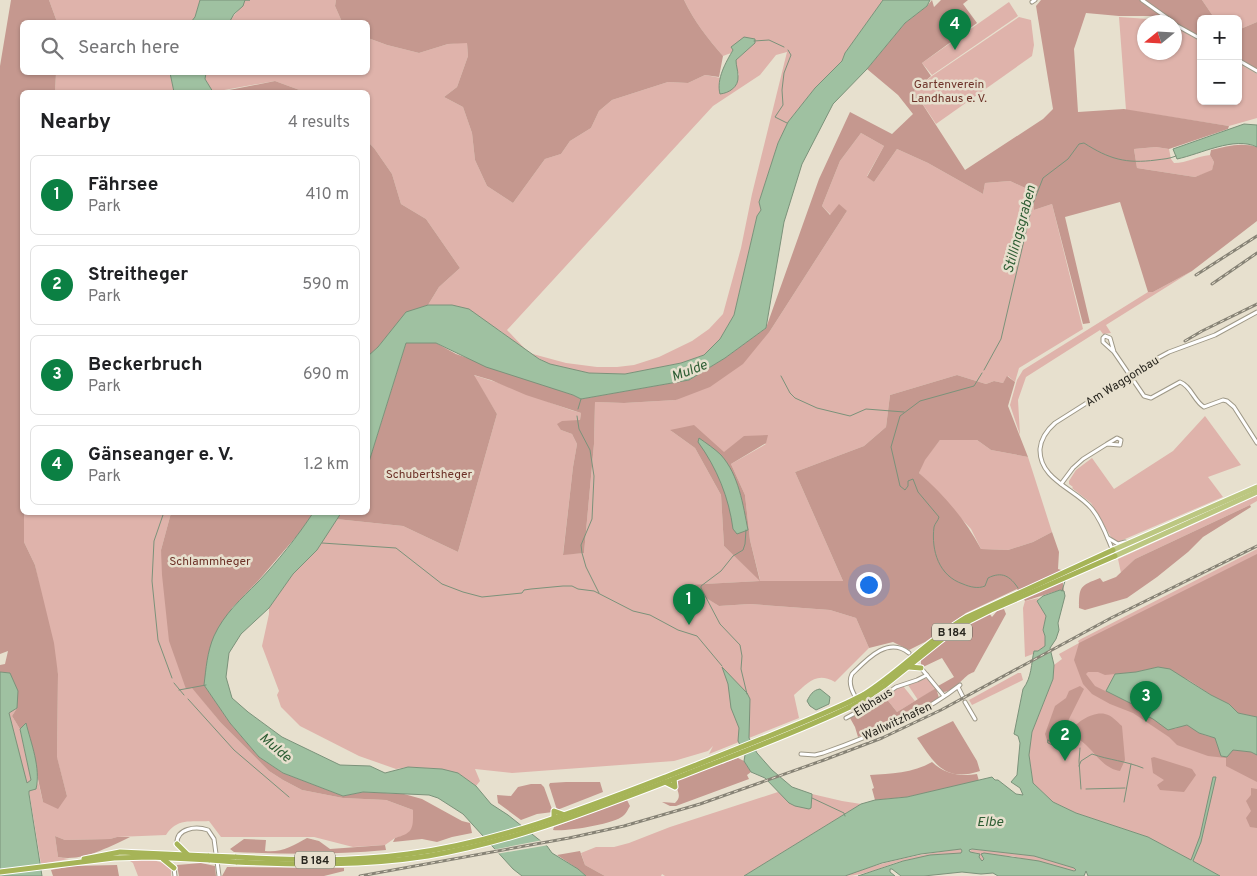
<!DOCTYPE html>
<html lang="en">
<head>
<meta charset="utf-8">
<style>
  :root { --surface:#fff; --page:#f2f2f2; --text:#202124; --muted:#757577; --line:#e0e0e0; --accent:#0b8043 }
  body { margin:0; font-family:Overpass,sans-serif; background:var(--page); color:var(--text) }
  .controls { position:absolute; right:15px; top:15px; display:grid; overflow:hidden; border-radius:8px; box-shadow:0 1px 4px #0004 }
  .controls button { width:45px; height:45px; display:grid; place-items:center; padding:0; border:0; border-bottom:1px solid var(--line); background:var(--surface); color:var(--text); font:25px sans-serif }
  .compass { position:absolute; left:1137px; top:15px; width:45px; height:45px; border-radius:50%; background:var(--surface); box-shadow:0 1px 4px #0004; rotate:252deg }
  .you { position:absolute; left:868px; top:584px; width:18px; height:18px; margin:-12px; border:4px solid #fff; border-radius:50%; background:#1a73e8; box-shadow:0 0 0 8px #1a73e833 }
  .badge { display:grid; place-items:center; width:32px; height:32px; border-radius:50%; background:var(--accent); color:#fff; font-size:16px; font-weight:700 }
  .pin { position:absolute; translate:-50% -41px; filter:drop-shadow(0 1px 2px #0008) }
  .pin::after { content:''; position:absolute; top:26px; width:18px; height:15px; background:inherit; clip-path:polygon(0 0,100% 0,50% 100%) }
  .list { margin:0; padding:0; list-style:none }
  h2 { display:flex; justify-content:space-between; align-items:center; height:65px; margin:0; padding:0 20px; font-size:21px }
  h2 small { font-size:16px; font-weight:400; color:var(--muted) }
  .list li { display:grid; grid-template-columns:32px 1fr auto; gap:15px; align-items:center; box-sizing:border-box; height:80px; margin:0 10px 10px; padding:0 10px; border:1px solid var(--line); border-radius:8px }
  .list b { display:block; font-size:19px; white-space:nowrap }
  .list p { margin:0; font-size:16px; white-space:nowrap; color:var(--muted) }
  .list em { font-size:16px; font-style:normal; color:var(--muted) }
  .icon { flex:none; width:28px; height:28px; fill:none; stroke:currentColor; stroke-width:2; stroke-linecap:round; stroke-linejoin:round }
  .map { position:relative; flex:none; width:1257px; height:876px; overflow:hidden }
  .search { position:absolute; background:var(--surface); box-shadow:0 1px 4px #0004; left:20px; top:20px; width:350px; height:55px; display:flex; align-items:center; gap:12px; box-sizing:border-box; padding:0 18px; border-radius:8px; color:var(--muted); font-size:19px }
  .panel { position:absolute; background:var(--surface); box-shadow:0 1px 4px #0004; left:20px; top:90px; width:350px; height:425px; border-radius:8px }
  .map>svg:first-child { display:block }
  .green { fill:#dfb3ab; fill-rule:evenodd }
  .forest { fill:#c5988f }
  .water { fill:#9fc1a1; stroke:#7b927a; fill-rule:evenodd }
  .pier { fill:#e7e0ce }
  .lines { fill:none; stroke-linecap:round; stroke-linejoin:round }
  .stream { stroke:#7b927a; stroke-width:1 }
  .minor-casing { stroke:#9e9887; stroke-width:5 }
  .primary-casing { stroke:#fff; stroke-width:7 }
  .trunk-casing { stroke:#fff; stroke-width:7 }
  .minor { stroke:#fff; stroke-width:3 }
  .primary { stroke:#bcc781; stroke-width:5 }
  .trunk { stroke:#a6b457; stroke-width:5 }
  .rail-casing { stroke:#878376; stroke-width:3 }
  .rail { stroke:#e7e0ce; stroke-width:1; stroke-dasharray:4; stroke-linecap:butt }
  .trunk-bridge-casing { stroke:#fff; stroke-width:7; stroke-linecap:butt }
  .trunk-bridge { stroke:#a6b457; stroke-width:5 }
  .labels { text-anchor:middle; stroke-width:5; stroke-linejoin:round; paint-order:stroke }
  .shield { fill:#e7e0ce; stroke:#615e54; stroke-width:1 }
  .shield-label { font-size:11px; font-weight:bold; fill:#28261f }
  .park-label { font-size:12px; fill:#6d3228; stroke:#e7e0ce }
  .street-label { font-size:12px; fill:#28261f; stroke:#e7e0ce }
  .water-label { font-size:14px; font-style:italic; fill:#2e5e34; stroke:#e7e0ce }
</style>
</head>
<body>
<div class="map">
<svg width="1257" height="876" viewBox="0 0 1257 876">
  <rect width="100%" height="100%" fill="#e7e0ce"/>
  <!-- green -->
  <g class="green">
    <polygon points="49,0 200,0 195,17 191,22 57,22"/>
    <path d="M 245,0 L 336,0 L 335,6 L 342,22 L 227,22 C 232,20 242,5 245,0 Z"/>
    <path d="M 684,0 L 883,0 L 845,53 L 842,61 L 815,88 L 788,122 L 778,143 L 759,202 L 761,210 L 757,216 L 734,315 L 720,339 L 704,355 L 681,363 L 625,374 L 589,373 L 549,364 L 529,353 L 499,330 L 452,305 L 428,305 L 439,287 L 460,268 L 426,219 L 401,204 L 392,174 L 374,148 L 368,142 L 368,92 L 305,92 L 275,81 L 213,92 L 205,79 L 206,72 L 368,72 L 368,38 L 387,45 L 419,53 L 448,44 L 467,42 L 468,56 L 457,87 L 444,97 L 463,107 L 472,133 L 475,160 L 487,186 L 513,203 L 545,159 L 561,154 L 570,141 L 591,128 L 599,111 L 612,100 L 668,82 L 688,83 L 705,75 L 721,78 L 719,86 L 739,75 L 736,67 L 736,60 L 755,43 L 731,48 L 733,49 L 731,53 L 723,56 C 708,39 694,21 684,0 ZM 787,52 L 752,194 L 741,248 L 723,314 L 709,329 L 692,341 L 659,357 L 634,365 L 617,367 L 597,367 L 566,363 L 529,353 L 507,330 L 713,106 L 760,75 L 776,55 Z"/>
    <polygon points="1202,0 1257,0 1257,22 1238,30 1238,19 1215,19"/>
    <polygon points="1009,2 1018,16 932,75 922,63"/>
    <polygon points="1019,17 1031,20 1034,45 1032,56 936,124 914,91 932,76"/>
    <polygon points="1119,17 1163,20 1167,22 1144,22 1144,52 1174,52 1175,27 1201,42 1201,101 1238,101 1238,63 1257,74 1257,118 1229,126 1126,110"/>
    <polygon points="56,72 170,73 174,92 55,92"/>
    <path d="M 861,133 L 884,146 L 867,176 L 874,182 L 897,149 L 928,163 L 983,194 L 985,183 L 1010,181 L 1032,191 L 1034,210 L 1052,204 L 1083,329 L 1019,368 L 1015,382 L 1008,376 L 1003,383 L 994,381 L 986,384 L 957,375 L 890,395 L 886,427 L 864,446 L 795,472 L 843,581 L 760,581 L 686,585 L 719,606 L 750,604 L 830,610 L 856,618 L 869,648 L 835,682 C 816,671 808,683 794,695 L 799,718 L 709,754 L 713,746 L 708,751 L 674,761 L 512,773 L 475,769 L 480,781 L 476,786 L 458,773 L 442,769 L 408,767 L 396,769 L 359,756 L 300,726 L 281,707 L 277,695 L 279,691 L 262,646 L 269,614 L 269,608 L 293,574 L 317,550 L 336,519 L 403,526 L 458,552 L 497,414 L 473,375 C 510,385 544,402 581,413 L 580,421 L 562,421 L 561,430 L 572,434 L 577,444 L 573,467 L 563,554 L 584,553 L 594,444 L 595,402 L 624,403 L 676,400 L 770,331 L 847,211 L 831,215 L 822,206 L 840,161 ZM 670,430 L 724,453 L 744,437 L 766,444 L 731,464 L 745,495 L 750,540 L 760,580 L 724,546 L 721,495 L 695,448 Z"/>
    <path d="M 1156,147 L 1169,149 L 1171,159 L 1174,163 C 1187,163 1197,156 1210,155 L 1214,162 L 1212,171 L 1195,177 L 1137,168 L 1134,149 Z"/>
    <polygon points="1192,271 1106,325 1111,333 1103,334 1100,330 1026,377 1018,400 1020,435 1010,405 1017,380 1023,370 1148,292 1153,292"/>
    <polygon points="1205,416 1241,465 1208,477 1223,497 1118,542 1111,537 1091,503 1072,488 1073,487 1069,484 1069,481 1076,470 1092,458 1114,489 1173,451"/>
    <polygon points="940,440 977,440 991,450 1028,457 1052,532 1033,542 1008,550 981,549 971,529 919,473 924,460"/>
    <polygon points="1257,496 1257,501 1250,505 1135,559 1121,573 1118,559"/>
    <path d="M 24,513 L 171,513 L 161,550 L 192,687 L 221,723 L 269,771 L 283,780 L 302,790 L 343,798 L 386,800 L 413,810 L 413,827 L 407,835 L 395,838 L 385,845 L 353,847 L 314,837 L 221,837 L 209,821 C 190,822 177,818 166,835 L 117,837 L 110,839 L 65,840 L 55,836 L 58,857 L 69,859 L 41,864 L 29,791 L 36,789 L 38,781 L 43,802 L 67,796 L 57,758 L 58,674 L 35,565 L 24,542 Z"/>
    <polygon points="1257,549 1257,876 1220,876 1148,837 1076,813 1053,802 1033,783 1029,755 1032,732 1053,679 1054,665 1062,659 1059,654 1079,643 1078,641 1081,639"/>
    <polygon points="1039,598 1037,601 1046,616 1043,630 1045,636 1045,646 1038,651 1034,651 1033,654 1025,657 1023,608 1025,601"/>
    <polygon points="1018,673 1021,673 1023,680 972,705 969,700"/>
    <polygon points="924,679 928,679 936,688 918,700 908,685"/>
    <polygon points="903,686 915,701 897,712 885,697 897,688"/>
    <polygon points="17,708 12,716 20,729 31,780 29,783 25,782 9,713"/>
    <polygon points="778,792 795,806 811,807 812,794 842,801 861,804 744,876 665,876 662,874 661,876 605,876 585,865 581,853 596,847 614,847 629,843 670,827"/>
    <path d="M 961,849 L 962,851 L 961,853 C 941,855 922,856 902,861 C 883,866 865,876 845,876 C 883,861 921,854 961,849 Z"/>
    <polygon points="972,849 1034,856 1074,868 1076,870 1074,871 1012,856 984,857 982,862 980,861 978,853 969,852"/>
    <path d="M 127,859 C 141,860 161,858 171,868 L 171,876 L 138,876 L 133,863 Z"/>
  </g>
  <!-- forest -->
  <g class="forest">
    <polygon points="11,0 49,0 57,22 22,22 22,72 56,73 55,92 22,92 22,512 24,513 24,542 35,565 54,643 58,674 57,757 67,796 58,809 43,802 26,724 20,729 12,716 17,708 10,673 0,672 0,665 5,664 8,651 0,654 0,66"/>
    <path d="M 336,0 L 684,0 C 694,21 708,39 723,56 L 719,77 L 705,75 L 688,83 L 668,82 L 612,100 L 599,111 L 591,128 L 570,141 L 561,154 L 545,159 L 513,203 L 487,186 L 475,160 L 472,133 L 463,107 L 444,97 L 457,87 L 468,56 L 467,43 L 448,44 L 419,53 L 387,45 L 368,38 L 368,22 L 342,22 L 335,6 Z"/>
    <path d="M 932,0 L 934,7 L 941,0 L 968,0 L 963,4 L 977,23 L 922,63 L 931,76 L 914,91 L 965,170 L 1043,119 L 1053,109 L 1036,6 L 1041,0 L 1202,0 L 1215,19 L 1201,19 L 1201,38 L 1164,16 L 1119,16 L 1086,13 L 1074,49 L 1078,112 L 1124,109 L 1229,126 L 1228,129 L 1169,149 L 1156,147 L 1134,149 L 1137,168 L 1195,177 L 1212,170 L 1214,162 L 1210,155 L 1211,150 C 1226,146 1242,142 1257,147 L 1257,221 L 1192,271 L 1153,292 L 1148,292 L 1120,202 L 1065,217 L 1090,323 L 1083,324 L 1052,204 L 1034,210 L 1032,191 L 1010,181 L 985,183 L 983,194 L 928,163 L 897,149 L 874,182 L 867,177 L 884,146 L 861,133 L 840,161 L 822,206 L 830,215 L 839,204 L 847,211 L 770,331 L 743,364 L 710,387 L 676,400 L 624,403 L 595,402 L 594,444 L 584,553 L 563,555 L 573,467 L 577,444 L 572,434 L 561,430 L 557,424 L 562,421 L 580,420 L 581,413 L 526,395 L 491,380 L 474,375 L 497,414 L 458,552 L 403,526 L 336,519 L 341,513 L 368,512 L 368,465 L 406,343 L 436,343 L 456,354 L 573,395 L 581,399 L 689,380 L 725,358 L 766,328 L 819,179 L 850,112 L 892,134 L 913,114 L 898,95 L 867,69 L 905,23 L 927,6 Z"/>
    <polygon points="1257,22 1257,70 1238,59 1238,30"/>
    <polygon points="275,81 305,92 219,92"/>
    <polygon points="368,142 374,148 392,174 401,204 426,219 460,268 439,287 428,305 406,313 378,347 368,356"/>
    <path d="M 957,375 L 986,384 L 994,381 L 1003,383 L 1007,376 L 1015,382 L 1008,406 L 1028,457 L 991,450 L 977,440 L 940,440 L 925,460 L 919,473 C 944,495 965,519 981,549 L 1008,550 L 1033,542 L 1052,532 L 1059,552 L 1058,569 L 1061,570 L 1064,591 L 1060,590 L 1025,601 L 1017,589 L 966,613 L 925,642 L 909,650 L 893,642 L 869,648 L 856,618 L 830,610 L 750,604 L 719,606 L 685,585 L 760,581 L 724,546 L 721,495 L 695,448 L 670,430 L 694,425 L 724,452 L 744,436 L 768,435 L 766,443 L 731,464 L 745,495 L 750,540 L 760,581 L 843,581 L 795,472 L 864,446 L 886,427 L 890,395 Z"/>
    <path d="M 1250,505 L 1251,507 L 1203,537 L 1188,552 L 1157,577 L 1127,598 L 1085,610 L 1079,608 C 1079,586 1080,586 1100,578 L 1103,582 L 1116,577 L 1135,559 Z"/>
    <path d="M 171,513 L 313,513 L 301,531 L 258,581 L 232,608 L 204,685 L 230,723 L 259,757 L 283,773 L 343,796 L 363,792 L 404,794 L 422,799 L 462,821 L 470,823 L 472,833 L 452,837 L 437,842 L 422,839 L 393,842 L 395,838 C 414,833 413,828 413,810 L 386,800 L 343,798 L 302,790 L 283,780 L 269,771 L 221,723 L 192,688 L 186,689 L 169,641 L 162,575 L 161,550 Z"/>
    <path d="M 1257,554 L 1257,717 L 1238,713 L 1229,704 L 1211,695 L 1189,680 L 1158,667 L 1136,672 L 1105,675 L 1098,672 L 1088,672 L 1086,674 L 1095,686 L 1132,704 L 1143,714 L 1175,729 C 1189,722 1187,726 1199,733 C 1204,735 1210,737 1216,738 L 1221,756 L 1227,757 L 1233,750 L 1251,752 L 1257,755 L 1257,782 L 1226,766 L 1226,758 L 1208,756 L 1177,745 L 1169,737 L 1133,713 L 1110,704 L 1092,694 L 1083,684 L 1074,660 L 1079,643 Z"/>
    <path d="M 1004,609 L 1006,614 L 974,672 C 963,675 957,691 943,692 L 938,686 L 954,677 L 942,658 L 923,667 L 921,664 L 921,659 L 954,633 L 989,613 L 992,617 L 997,611 Z"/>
    <path d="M 1080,686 L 1084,689 L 1068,721 L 1064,721 L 1065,726 L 1071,732 C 1075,722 1094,711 1105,714 C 1112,715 1117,722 1122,726 L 1125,760 L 1120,771 C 1097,768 1088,735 1069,738 C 1066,738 1062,741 1058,742 L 1058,749 L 1048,743 L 1045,734 L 1055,706 L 1066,698 L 1069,691 Z"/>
    <polygon points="936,688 939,698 923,709 858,737 855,727 850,718 873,706 885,697 897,712"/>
    <path d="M 953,721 L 977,761 L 980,771 C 945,783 934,763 917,738 Z"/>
    <polygon points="1154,757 1192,769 1196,775 1184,792 1160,790 1157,785 1164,780 1153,773 1151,758"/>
    <path d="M 738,758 L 744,761 L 751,772 L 747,775 L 749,779 L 676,806 L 670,806 L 662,802 L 675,803 C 683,796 676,791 676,782 L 679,779 Z"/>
    <path d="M 932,762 C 945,774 960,777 977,774 L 979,781 L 907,797 L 875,800 L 872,789 L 874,788 L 870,775 C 890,774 913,773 932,762 Z"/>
    <polygon points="566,782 600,782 603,792 557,810 549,785 550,783"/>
    <polygon points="531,784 541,784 544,787 553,812 537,814 521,820 498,803 497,795 511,796 518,787"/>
    <polygon points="1251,788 1257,789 1257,828 1250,827 1246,818 1251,811 1246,801 1251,795"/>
    <path d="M 627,800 L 630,806 C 628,809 626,814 623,816 C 614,824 565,832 553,830 L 554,827 Z"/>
    <path d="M 55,836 L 65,840 L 110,839 L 117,837 L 130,837 C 109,847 82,862 58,857 Z"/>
    <path d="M 307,838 L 319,841 L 330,849 L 385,845 L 386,850 C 335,855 285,854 234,852 L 230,849 L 244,839 L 266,840 L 265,851 C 281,853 293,846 307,838 Z"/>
    <polygon points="580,851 585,865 605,876 586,876 578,869 557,855"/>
    <polygon points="201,863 215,866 216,876 179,876 177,865"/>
    <polygon points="117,865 119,876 53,876 51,870 72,866"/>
    <polygon points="227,867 344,868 344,871 324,876 222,876"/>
  </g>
  <!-- water -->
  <g class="water">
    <polygon points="200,0 250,0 245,0 243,6 234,14 230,21 227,22 191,22 195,17"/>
    <polygon points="883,0 930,0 927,6 905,23 867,69 833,104 802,164 784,222 766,328 725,358 689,380 581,399 573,395 486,367 436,343 406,343 368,465 368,356 378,347 406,312 428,305 452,305 469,309 539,359 550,364 589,373 625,374 681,363 704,355 720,339 734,315 757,216 761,210 759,202 778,143 788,122 815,88 842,61 845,53"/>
    <path d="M 744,37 L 755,39 L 755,43 L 736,60 C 736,66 738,70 738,76 C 739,87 729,93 720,94 C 716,79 726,62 733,50 L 731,47 Z"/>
    <polygon points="170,73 206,73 205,79 213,92 174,92"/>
    <path d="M 1244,124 L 1257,125 L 1257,147 C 1234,136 1201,154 1177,159 L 1173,149 Z"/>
    <path d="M 699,438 C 706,443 715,449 721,455 C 739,475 743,505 748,530 L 737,534 L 733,529 C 729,498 717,468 698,442 Z"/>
    <path d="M 313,513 L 341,513 L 317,550 L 293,574 L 269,608 L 241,634 L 229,653 L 226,677 L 232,698 L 248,712 L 282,737 L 340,765 L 370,766 L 385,773 L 408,767 L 442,769 L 458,773 L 476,786 L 491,804 L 508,815 L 547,846 L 552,853 L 578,869 L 586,876 L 522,876 L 513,869 L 463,814 L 438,798 L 429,795 L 363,792 L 343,796 L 283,773 L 259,757 L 230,723 L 204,685 C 206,669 207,652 214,636 C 224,614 241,599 258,582 C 278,561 297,537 313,513 Z"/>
    <path d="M 1060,590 L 1064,591 L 1065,596 L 1058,623 L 1059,630 L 1056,639 L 1050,648 L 1054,665 L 1053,679 L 1032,732 L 1029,755 L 1033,783 L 1053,802 L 1076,813 L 1148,837 L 1191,860 L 1200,836 L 1213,777 L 1216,777 L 1201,842 L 1193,861 L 1220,876 L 1088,876 L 1086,871 L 1084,876 L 998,876 L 993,873 L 981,874 L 962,872 L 924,876 L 901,876 L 892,869 L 890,869 L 890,872 L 895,876 L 858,876 L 903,861 L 930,855 L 961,853 L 962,851 L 961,849 L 921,854 L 882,863 L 845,876 L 744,876 L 861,804 L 875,800 L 907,797 L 992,777 L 995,780 L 998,780 L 1016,794 L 1023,795 L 1020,788 L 1011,782 L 1017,775 L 1020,743 L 1018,736 L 1014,734 L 1023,689 C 1032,677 1031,664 1034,651 L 1038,651 L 1045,646 L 1045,636 L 1043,630 L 1046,616 L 1037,601 L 1043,596 ZM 972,849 L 1034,856 L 1074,868 L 1076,870 L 1074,871 L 1039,861 L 984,853 L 981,854 L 984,859 L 982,861 L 979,857 L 980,854 L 970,852 L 969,850 Z"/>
    <polygon points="722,667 747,693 750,699 749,738 757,753 772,770 792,787 812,794 811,808 809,809 795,806 789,803 765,778 751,772 744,761 745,755 738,741 739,728 731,708 728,684"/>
    <polygon points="1158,667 1170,669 1211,695 1229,704 1238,713 1257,717 1257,755 1251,752 1233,750 1227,757 1221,756 1215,738 1199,733 1187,725 1168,730 1153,719 1143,714 1132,704 1106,691 1115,674 1136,672"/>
    <path d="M 0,672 L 10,673 L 18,691 L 17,708 L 9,713 L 27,783 L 31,780 L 20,729 L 26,723 C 31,743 41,768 36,789 L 29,791 L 29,794 L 42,876 L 0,876 Z"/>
    <path d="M 820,689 L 830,697 L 829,704 L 816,710 L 810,706 L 807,701 C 810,695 813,690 820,689 Z"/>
  </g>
  <!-- pier -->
  <polygon class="pier" points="543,840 549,845 496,854 492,850"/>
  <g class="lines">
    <!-- stream -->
    <g class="stream">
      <polyline points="754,41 769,40 784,47"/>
      <polyline points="787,123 775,117 783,105 782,90 784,73 791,55 788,50"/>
      <path d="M 984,370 L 1001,339 L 1032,206 L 1043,178 L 1068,159 L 1079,144 L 1084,143 C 1109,159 1126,164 1156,160 C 1163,159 1169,159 1176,156"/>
      <path d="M 982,373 L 974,386 L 920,401 L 900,416 L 891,447 L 900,486 L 905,490 L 908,486 L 908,481 L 913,479 L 918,492 L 939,517 C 938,521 935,523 934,527 C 931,551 939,576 963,584 C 970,587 978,589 985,586 L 988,578 C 1002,571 1010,576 1018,588"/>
      <polyline points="781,376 790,393 795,398 817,408 850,416 866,409 904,412"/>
      <polyline points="578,409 581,399"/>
      <polyline points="577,416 579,429 590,450 594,476 592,519 581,545 582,553 586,567 599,593"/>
      <polyline points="164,512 154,541 152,581 158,640 172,678"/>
      <polyline points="746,530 745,544 743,550 733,556 721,571 701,586 701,588 720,624 740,645 742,656 741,669 747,694"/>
      <polyline points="322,543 396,548 442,584 463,592 482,597 522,593 524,590 531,589 563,586 572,586 578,589 594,591 633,611 650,615 678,630 697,636 722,666"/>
      <polyline points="1062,591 1065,581"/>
      <polyline points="174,683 184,695"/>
      <polyline points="179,690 206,685"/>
      <polyline points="188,699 234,750 289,797"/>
      <polygon points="1048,740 1059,748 1048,743"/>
      <polyline points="1080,748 1079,761 1081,789"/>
      <path d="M 1079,766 L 1081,761 L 1092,754 C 1109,760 1126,761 1143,768"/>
      <polyline points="1086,789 1125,788"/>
      <polyline points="812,798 844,813 845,816"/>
      <polyline points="1124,802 1131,764"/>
    </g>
    <defs>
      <g id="minor">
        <polyline points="1142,0 1173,22"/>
        <polyline points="1032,2 1035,0"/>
        <polyline points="1174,24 1201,39"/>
        <polyline points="1238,60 1257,71"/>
        <path d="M 1114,352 L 1103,342 L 1103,338 L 1105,336 L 1110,338 L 1114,352 L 1144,396 L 1151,398 L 1180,382 C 1191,386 1194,401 1204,407 L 1223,400 L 1227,401 L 1234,407 L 1257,443"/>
        <polyline points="1061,484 1073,468 1083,459 1107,444 1120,445 1121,440 1117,438 1107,444"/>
        <polyline points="1108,538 1118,544 1125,542"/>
        <path d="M 1113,551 C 1107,537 1102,521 1092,509 C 1076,489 1039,480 1040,449 C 1041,438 1047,430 1055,423 L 1156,359 L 1169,352 L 1215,335 L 1257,312"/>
        <polyline points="921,668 944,696"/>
        <polyline points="958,687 963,697"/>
        <polyline points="965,702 975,719"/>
        <path d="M 863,710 C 857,699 846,686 852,674 C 867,659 888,636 909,653"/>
        <polyline points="846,718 872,704 896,687 917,680 927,675"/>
        <path d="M 801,754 L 815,755 L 823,753 C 869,737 922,715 960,685"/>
        <path d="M 177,844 C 176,828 196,826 208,830 L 214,839 L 219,876"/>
        <polyline points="174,868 175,876"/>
      </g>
      <g id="primary">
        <polyline points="1113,550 1257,487"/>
        <polyline points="1115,556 1257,492"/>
      </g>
      <g id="trunk">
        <polyline points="909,667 921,668"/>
        <path d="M 863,695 C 900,672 929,639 967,617 L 1113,550"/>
        <polyline points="865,699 884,686 945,637 965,623 991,610 1115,556"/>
        <polyline points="665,782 675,787 674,779"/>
        <polyline points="554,819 554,811 565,815"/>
        <polyline points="177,844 187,854"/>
        <path d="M 235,857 C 293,860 351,862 408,854 C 499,842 583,809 668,776 C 729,752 790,729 849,702"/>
        <polyline points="84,859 120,852 209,856"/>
        <polyline points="163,859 174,868"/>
        <path d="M 236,862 C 300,865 364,866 428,856 C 517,841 600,807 684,775 C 740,753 798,732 852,706"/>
        <polyline points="0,872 114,858 151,857 210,860"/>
      </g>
    </defs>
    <!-- minor casing -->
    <use href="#minor" class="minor-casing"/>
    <!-- primary casing -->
    <use href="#primary" class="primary-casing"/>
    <!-- trunk casing -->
    <use href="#trunk" class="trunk-casing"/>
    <!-- minor -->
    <use href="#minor" class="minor"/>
    <!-- primary -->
    <use href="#primary" class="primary"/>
    <!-- trunk -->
    <use href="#trunk" class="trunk"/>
    <defs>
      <g id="rail">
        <polyline points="1196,275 1257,236"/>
        <polyline points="1212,284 1257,253"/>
        <polyline points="1185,341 1202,331 1257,304"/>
        <polyline points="360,876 569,838 624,826 700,804 824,760 882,738 941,710 1111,618 1257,546"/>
      </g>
    </defs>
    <!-- rail casing -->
    <use href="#rail" class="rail-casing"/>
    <!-- rail -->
    <use href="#rail" class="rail"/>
    <defs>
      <g id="trunk-bridge">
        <polyline points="849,702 863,695"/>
        <polyline points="852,706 865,699"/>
        <polyline points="209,856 235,857"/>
        <polyline points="210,860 236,862"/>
      </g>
    </defs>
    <!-- trunk-bridge casing -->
    <use href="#trunk-bridge" class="trunk-bridge-casing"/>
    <!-- trunk-bridge -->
    <use href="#trunk-bridge" class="trunk-bridge"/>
  </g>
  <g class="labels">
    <!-- shield labels -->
    <g class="shield">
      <rect x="932" y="623.5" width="40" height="17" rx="4"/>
      <rect x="295" y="851.5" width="40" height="17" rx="4"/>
    </g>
    <g class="shield-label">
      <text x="952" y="636">B 184</text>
      <text x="315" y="864">B 184</text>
    </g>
    <!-- park labels -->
    <g class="park-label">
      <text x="949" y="88">Gartenverein<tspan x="949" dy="14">Landhaus e. V.</tspan></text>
      <text x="429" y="478">Schubertsheger</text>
      <text x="210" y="565">Schlammheger</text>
    </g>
    <!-- street labels -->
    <g class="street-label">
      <text transform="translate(1122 381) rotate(-32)" y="4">Am Waggonbau</text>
      <text transform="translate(873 702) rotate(-32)" y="4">Elbhaus</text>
      <text transform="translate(897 721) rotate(-25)" y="4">Wallwitzhafen</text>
    </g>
    <!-- water labels -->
    <g class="water-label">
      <text transform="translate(1019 229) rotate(-75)" y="5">Stillingsgraben</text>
      <text transform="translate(689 370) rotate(-21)" y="5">Mulde</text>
      <text transform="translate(276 747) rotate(40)" y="5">Mulde</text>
      <text x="990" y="826">Elbe</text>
    </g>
  </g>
</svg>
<div class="controls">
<button>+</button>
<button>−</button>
</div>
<svg class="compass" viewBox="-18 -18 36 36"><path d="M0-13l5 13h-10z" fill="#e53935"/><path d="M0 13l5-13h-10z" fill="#757577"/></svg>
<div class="you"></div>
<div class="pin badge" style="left:689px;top:625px">1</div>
<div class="pin badge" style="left:1065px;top:761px">2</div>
<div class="pin badge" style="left:1146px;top:722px">3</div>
<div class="pin badge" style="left:955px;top:50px">4</div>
<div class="search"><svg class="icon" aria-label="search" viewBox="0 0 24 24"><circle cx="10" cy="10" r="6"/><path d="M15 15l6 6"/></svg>Search here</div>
<section class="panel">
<h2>Nearby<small>4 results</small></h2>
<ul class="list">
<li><span class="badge">1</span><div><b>Fährsee</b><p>Park</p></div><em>410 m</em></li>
<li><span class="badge">2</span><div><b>Streitheger</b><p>Park</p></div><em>590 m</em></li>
<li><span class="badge">3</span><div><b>Beckerbruch</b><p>Park</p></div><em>690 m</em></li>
<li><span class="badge">4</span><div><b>Gänseanger e. V.</b><p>Park</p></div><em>1.2 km</em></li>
</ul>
</section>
</div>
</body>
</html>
